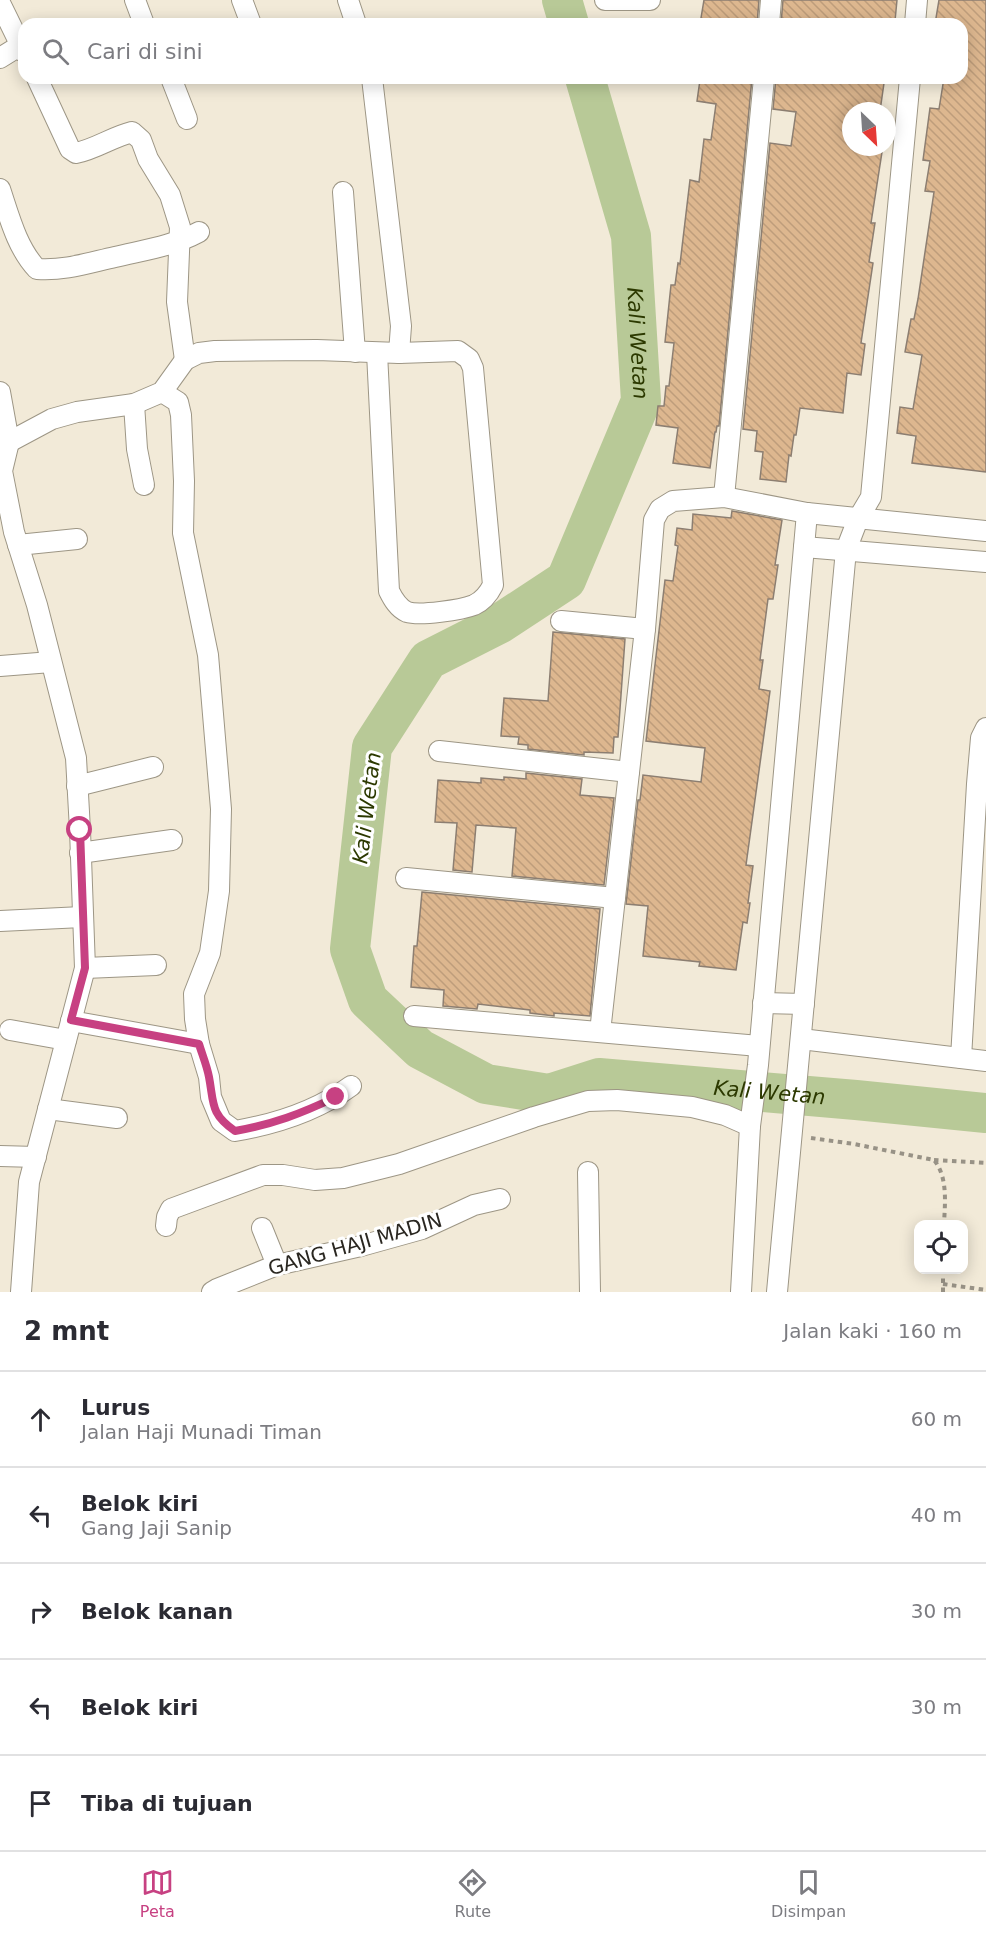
<!DOCTYPE html>
<html lang="id">
<head>
<meta charset="utf-8">
<style>
  :root { --surface:#fff; --page:#f2f2f3; --text:#2b2b33; --muted:#7c7c81; --line:#e1e1e2; --accent:#c74182 }
  body { margin:0; font-family:"DejaVu Sans",sans-serif; background:var(--page); color:var(--text) }
  .controls { position:absolute; right:18px; bottom:18px; display:grid; overflow:hidden; border-radius:12px; box-shadow:0 3px 15px #0003 }
  .controls button { width:54px; height:54px; display:grid; place-items:center; padding:0; border:0; border-bottom:2px solid var(--line); background:var(--surface); color:var(--text); font:30px sans-serif }
  .compass { position:absolute; left:842px; top:102px; width:54px; height:54px; border-radius:50%; background:var(--surface); box-shadow:0 3px 15px #0003; rotate:155deg }
  .stop { position:absolute; width:18px; height:18px; margin:-14px; border:4px solid #c74182; border-radius:50%; background:#fff }
  .stop.end { background:#c74182; border-color:#fff; box-shadow:0 2px 6px #0008 }
  .list { margin:0; padding:0; list-style:none }
  h2 { display:flex; justify-content:space-between; align-items:center; height:78px; margin:0; padding:0 24px; font-size:26px }
  h2 small { font-size:20px; font-weight:400; color:var(--muted) }
  .list li { display:grid; grid-template-columns:39px 1fr auto; gap:18px; align-items:center; box-sizing:border-box; height:96px; padding:0 24px; border-top:2px solid var(--line) }
  .list b { display:block; font-size:22px; white-space:nowrap }
  .list p { margin:0; font-size:20px; white-space:nowrap; color:var(--muted) }
  .list em { font-size:20px; font-style:normal; color:var(--muted) }
  .icon { flex:none; width:33px; height:33px; fill:none; stroke:currentColor; stroke-width:2; stroke-linecap:round; stroke-linejoin:round }
  .map { position:relative; flex:none; width:986px; height:1292px; overflow:hidden }
  .search { position:absolute; background:var(--surface); box-shadow:0 3px 15px #0003; left:18px; right:18px; top:18px; height:66px; display:flex; align-items:center; gap:15px; box-sizing:border-box; padding:0 21px; border-radius:18px; color:var(--muted); font-size:22px }
  .sheet { height:558px; background:var(--surface) }
  nav { display:flex; justify-content:space-around; align-items:center; box-sizing:border-box; height:84px; border-top:2px solid var(--line); background:var(--surface); font-size:16px; color:var(--muted) }
  nav a { display:grid; justify-items:center; gap:3px }
  nav .on { color:var(--accent) }
  .map>svg:first-child { display:block }
  .lines { fill:none; stroke-linecap:round; stroke-linejoin:round }
  .river { stroke:#b8c997; stroke-width:40 }
  .building { fill:url(#building-back-hatch); stroke:#8c7e71; stroke-width:1.5 }
  .street-casing { stroke:#9d9685; stroke-width:22 }
  .path { stroke:#989286; stroke-width:4; stroke-dasharray:4.5 4.5; stroke-linecap:butt }
  .street { stroke:#fff; stroke-width:20 }
  .route { stroke:#c74182; stroke-width:8 }
  .labels { text-anchor:middle; stroke-width:6; stroke-linejoin:round; paint-order:stroke }
  .street-label { font-size:20px; fill:#2a2721; stroke:#fff }
  .water-label { font-size:21px; font-style:italic; fill:#2c3900; stroke:#fff }
</style>
</head>
<body>
<div class="map">
<svg width="986" height="1292" viewBox="0 0 986 1292">
  <defs>
    <pattern id="building-back-hatch" width="6" height="6" patternUnits="userSpaceOnUse" patternTransform="scale(1.5)"><rect width="6" height="6" fill="#ddb78f"/><path d="M-1 5l2 2M0 0l6 6M5-1l2 2" fill="none" stroke="#be9d7b"/></pattern>
  </defs>
  <rect width="100%" height="100%" fill="#f2ead8"/>
  <g class="lines">
    <!-- river -->
    <g class="river">
      <polyline points="562,0 569,24"/>
      <path id="s1" d="M 585,78 L 631,236 L 641,401 L 566,580 L 499,624 L 428,660 L 372,747 L 350,949 L 368,1000 L 420,1049 L 486,1084 L 549,1094 L 599,1078 L 856,1100 L 986,1113"/>
    </g>
  </g>
  <!-- building -->
  <g class="building">
    <polygon points="704,0 759,0 757,24 700,24"/>
    <polygon points="783,0 897,0 895,21 889,20 889,24 781,24"/>
    <polygon points="939,0 986,0 986,472 912,463 916,436 897,433 900,407 913,409 922,355 905,352 911,319 914,319 918,299 934,192 925,191 930,161 923,160 930,108 939,109 944,78 962,78 962,24 935,24"/>
    <polygon points="706,78 752,78 719,426 717,426 716,432 715,432 710,468 673,463 678,428 656,425 658,406 664,406 666,386 669,386 674,343 665,342 671,285 675,285 678,263 680,264 690,180 699,182 704,139 711,140 716,104 697,101 700,80 705,80"/>
    <polygon points="776,78 874,78 873,81 884,83 880,111 851,111 851,147 882,152 871,223 875,223 869,262 873,263 861,343 865,344 861,375 847,373 843,413 800,408 796,435 794,435 791,456 789,455 786,482 760,479 763,452 755,451 757,431 743,429 770,143 791,146 796,112 773,109"/>
    <polygon points="732,511 782,520 775,565 778,565 773,599 768,599 760,660 763,660 759,689 770,691 746,865 753,866 748,903 750,903 747,923 743,922 736,970 699,966 700,962 643,956 648,906 626,904 638,800 640,800 643,775 701,782 705,748 646,741 665,580 673,581 678,546 675,545 677,528 692,530 693,514 731,518"/>
    <polygon points="553,632 625,639 618,737 614,737 613,753 584,752 584,755 528,749 528,745 518,744 519,737 501,736 504,698 548,701"/>
    <polygon points="526,773 582,779 580,795 614,798 604,885 512,876 516,828 476,825 472,872 453,870 457,823 435,822 438,780 481,783 481,778 504,780 504,777 526,779"/>
    <polygon points="422,892 600,909 590,1016 554,1013 554,1016 530,1013 530,1010 478,1004 477,1009 443,1006 444,990 411,987 414,946 417,946"/>
  </g>
  <g class="lines">
    <defs>
      <g id="street">
        <polyline points="135,0 144,24"/>
        <polyline points="242,0 251,24"/>
        <polyline points="348,0 356,24"/>
        <polyline points="605,0 650,0"/>
        <polyline points="0,3 24,52"/>
        <polyline points="769,24 771,0"/>
        <polyline points="915,24 917,0"/>
        <polyline points="0,58 21,45"/>
        <path d="M 37,78 L 70,149 L 76,153 C 96,149 112,137 132,132 L 141,140 L 148,159 L 170,195 L 180,227 L 177,302 L 185,360"/>
        <polyline points="171,78 187,119"/>
        <path d="M 0,189 C 9,216 17,248 37,269 C 64,271 88,263 115,257 C 144,250 173,246 199,232"/>
        <polyline points="343,192 355,352"/>
        <path d="M 377,353 L 389,591 C 393,599 398,608 407,612 C 420,616 461,610 474,605 C 483,601 489,593 493,585 L 473,368 L 469,359 L 458,351 L 399,353"/>
        <polyline points="0,392 9,442 2,471 14,532 37,605 76,758 80,830 85,968 29,1182 21,1292"/>
        <path d="M 162,392 L 178,402 L 181,415 L 184,481 L 183,533 L 208,655 L 221,809 L 219,891 L 210,953 L 194,994 L 195,1019 L 199,1044 L 209,1077 L 211,1097 L 221,1121 L 235,1131 C 276,1124 317,1111 351,1086"/>
        <polyline points="134,404 137,449 144,485"/>
        <polyline points="9,442 52,419 77,412 134,404 162,392 185,360 199,353 215,351 317,350 399,353 401,326 372,78"/>
        <polyline points="724,497 764,78"/>
        <polyline points="18,545 77,539"/>
        <polyline points="804,547 986,562"/>
        <polyline points="561,621 645,629"/>
        <polyline points="0,666 51,662"/>
        <polyline points="439,751 629,772"/>
        <polyline points="77,786 153,767"/>
        <polyline points="80,853 172,840"/>
        <polyline points="406,878 615,898"/>
        <polyline points="0,921 82,917"/>
        <polyline points="85,968 156,965"/>
        <polyline points="763,1003 804,1004"/>
        <polyline points="414,1016 759,1046"/>
        <polyline points="71,1021 199,1044"/>
        <polyline points="10,1030 66,1040"/>
        <polyline points="600,1032 645,629 654,520 660,509 673,501 724,497 807,513 986,531"/>
        <polyline points="801,1039 986,1061"/>
        <polyline points="961,1058 977,784 981,738 986,728"/>
        <polyline points="48,1109 117,1118"/>
        <polyline points="0,1156 36,1157"/>
        <polyline points="588,1172 590,1292"/>
        <polyline points="166,1226 167,1217 171,1209 263,1175 283,1175 315,1180 343,1178 399,1164 534,1117 588,1101 617,1100 692,1107 725,1115 750,1126"/>
        <polyline points="262,1228 277,1265"/>
        <polyline points="212,1292 217,1289 277,1265 361,1246 422,1229 474,1205 500,1199"/>
        <polyline points="741,1292 750,1126 758,1065 807,513"/>
        <polyline points="777,1292 846,550 858,519 871,497 910,78"/>
      </g>
    </defs>
    <!-- street casing -->
    <use href="#street" class="street-casing"/>
    <!-- path -->
    <g class="path">
      <path d="M 811,1138 L 854,1144 L 934,1160 C 948,1177 945,1203 944,1224"/>
      <polyline points="934,1160 986,1163"/>
      <polyline points="943,1284 986,1290"/>
      <polyline points="943,1292 943,1270"/>
    </g>
    <!-- street -->
    <use href="#street" class="street"/>
  </g>
  <g class="lines">
    <!-- route -->
    <path class="route" d="M 80,830 L 85,968 L 71,1020 L 199,1044 C 202,1054 207,1066 209,1077 C 214,1103 210,1114 235,1131 C 274,1124 300,1114 336,1097"/>
  </g>
  <g class="labels">
    <!-- street labels -->
    <g class="street-label">
      <text transform="translate(355 1244) rotate(-16)" y="7">GANG HAJI MADIN</text>
    </g>
    <!-- water labels -->
    <g class="water-label">
      <text dy="7" stroke="none"><textPath href="#s1" startOffset="272">Kali Wetan</textPath></text>
      <text transform="translate(367 808) rotate(-83)" y="7">Kali Wetan</text>
      <text dy="7" stroke="none"><textPath href="#s1" startOffset="1478">Kali Wetan</textPath></text>
    </g>
  </g>
</svg>
<div class="controls">
<button><svg class="icon" aria-label="locate" viewBox="0 0 24 24"><circle cx="12" cy="12" r="6"/><path d="M12 2v4M12 18v4M2 12h4M18 12h4"/></svg></button>
</div>
<svg class="compass" viewBox="-18 -18 36 36"><path d="M0-13l5 13h-10z" fill="#e53935"/><path d="M0 13l5-13h-10z" fill="#7c7c81"/></svg>
<div class="stop" style="left:80px;top:830px"></div>
<div class="stop end" style="left:336px;top:1097px"></div>
<div class="search"><svg class="icon" aria-label="search" viewBox="0 0 24 24"><circle cx="10" cy="10" r="6"/><path d="M15 15l6 6"/></svg>Cari di sini</div>
</div>
<section class="sheet">
<h2>2 mnt<small>Jalan kaki · 160 m</small></h2>
<ul class="list">
<li><svg class="icon" aria-label="ahead" viewBox="0 0 24 24"><path d="M12 20V5M6 11l6-6 6 6"/></svg><div><b>Lurus</b><p>Jalan Haji Munadi Timan</p></div><em>60 m</em></li>
<li><svg class="icon" aria-label="left" viewBox="0 0 24 24"><path d="M17 20v-9H6M10 6l-5 5 5 5"/></svg><div><b>Belok kiri</b><p>Gang Jaji Sanip</p></div><em>40 m</em></li>
<li><svg class="icon" aria-label="right" viewBox="0 0 24 24"><path d="M7 20v-9h11M14 6l5 5-5 5"/></svg><div><b>Belok kanan</b></div><em>30 m</em></li>
<li><svg class="icon" aria-label="left" viewBox="0 0 24 24"><path d="M17 20v-9H6M10 6l-5 5 5 5"/></svg><div><b>Belok kiri</b></div><em>30 m</em></li>
<li><svg class="icon" aria-label="arrive" viewBox="0 0 24 24"><path d="M6 21V4h12l-3 4 3 4H6"/></svg><div><b>Tiba di tujuan</b></div></li>
</ul>
</section>
<nav>
<a class="on"><svg class="icon" aria-label="map" viewBox="0 0 24 24"><path d="M3 6l6-2 6 2 6-2v14l-6 2-6-2-6 2zM9 4v14M15 6v14"/></svg>Peta</a>
<a><svg class="icon" aria-label="directions" viewBox="0 0 24 24"><path d="M12 3l9 9-9 9-9-9zM9 14v-3h6M13 9l2 2-2 2"/></svg>Rute</a>
<a><svg class="icon" aria-label="saved" viewBox="0 0 24 24"><path d="M7 4h10v16l-5-4-5 4z"/></svg>Disimpan</a>
</nav>
</body>
</html>
